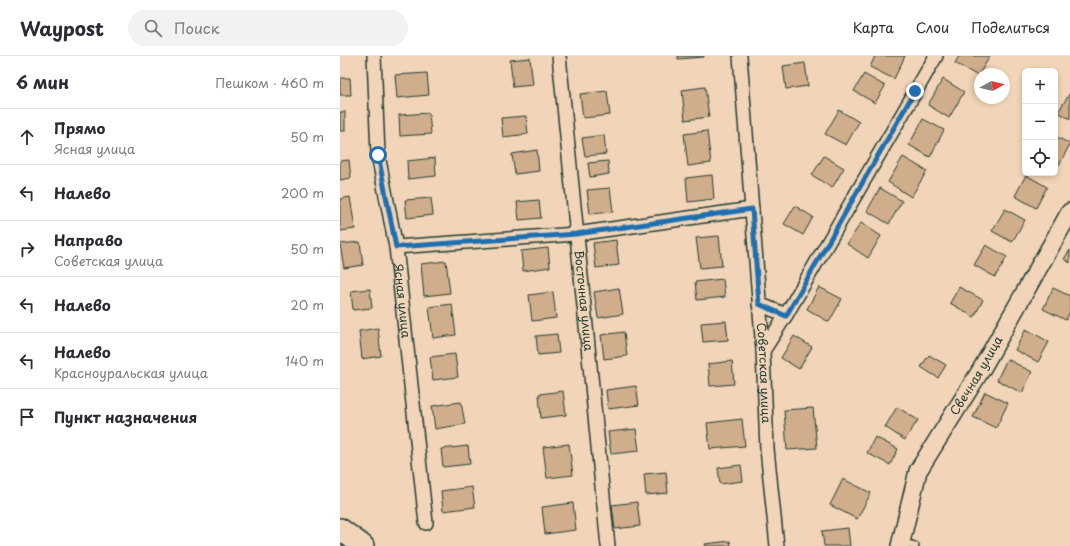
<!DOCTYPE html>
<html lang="ru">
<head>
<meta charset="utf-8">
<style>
  :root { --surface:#fff; --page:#f2f2f3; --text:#2b2b33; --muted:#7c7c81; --line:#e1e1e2 }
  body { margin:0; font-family:"Playpen Sans",sans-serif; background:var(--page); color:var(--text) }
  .controls { position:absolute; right:12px; top:12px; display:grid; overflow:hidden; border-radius:6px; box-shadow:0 2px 6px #0003 }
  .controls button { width:36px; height:36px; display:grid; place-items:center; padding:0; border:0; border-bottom:1px solid var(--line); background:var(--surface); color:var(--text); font:20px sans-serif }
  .compass { position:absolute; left:634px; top:12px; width:36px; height:36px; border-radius:50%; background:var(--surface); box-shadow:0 2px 6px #0003; rotate:82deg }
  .stop { position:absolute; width:12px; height:12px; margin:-9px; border:3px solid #1f6fb2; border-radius:50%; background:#fff }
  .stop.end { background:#1f6fb2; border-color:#fff; box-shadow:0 1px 4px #0008 }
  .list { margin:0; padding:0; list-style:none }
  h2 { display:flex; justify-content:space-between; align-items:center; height:52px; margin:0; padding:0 16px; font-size:17px }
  h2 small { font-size:13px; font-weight:400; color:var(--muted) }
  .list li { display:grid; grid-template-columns:26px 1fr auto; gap:12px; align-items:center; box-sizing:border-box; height:56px; padding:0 16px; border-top:1px solid var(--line) }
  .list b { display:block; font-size:15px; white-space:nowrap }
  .list p { margin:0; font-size:13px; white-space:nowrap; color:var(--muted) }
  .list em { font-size:13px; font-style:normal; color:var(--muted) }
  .icon { flex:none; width:22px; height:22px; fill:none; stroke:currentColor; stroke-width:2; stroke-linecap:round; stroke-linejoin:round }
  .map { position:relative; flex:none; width:730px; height:490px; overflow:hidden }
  header { display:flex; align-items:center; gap:24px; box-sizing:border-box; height:56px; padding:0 20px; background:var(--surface); border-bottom:1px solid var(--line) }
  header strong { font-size:19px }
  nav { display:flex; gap:22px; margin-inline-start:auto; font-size:14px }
  .search { width:280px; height:36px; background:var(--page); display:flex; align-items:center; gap:10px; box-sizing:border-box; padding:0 14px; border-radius:22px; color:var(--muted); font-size:15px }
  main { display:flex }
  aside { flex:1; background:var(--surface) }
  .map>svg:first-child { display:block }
  .building { fill:#d1ae8b; stroke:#1f3d34 }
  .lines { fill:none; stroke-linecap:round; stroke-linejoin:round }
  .service-casing { stroke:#1f3d34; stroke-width:10 }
  .minor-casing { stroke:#1f3d34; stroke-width:16 }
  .tertiary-casing { stroke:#1f3d34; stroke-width:20 }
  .primary-casing { stroke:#1f3d34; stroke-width:24 }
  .service { stroke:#f2d4b8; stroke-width:7 }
  .minor { stroke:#f2d4b8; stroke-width:13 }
  .tertiary { stroke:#f2d4b8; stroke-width:17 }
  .primary { stroke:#f2d4b8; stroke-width:21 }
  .route { stroke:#1f6fb2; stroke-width:5 }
  .labels { text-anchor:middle; stroke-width:3; stroke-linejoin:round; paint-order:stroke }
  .street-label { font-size:12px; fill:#1f3d34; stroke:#f2d4b8 }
</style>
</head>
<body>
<header>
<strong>Waypost</strong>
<div class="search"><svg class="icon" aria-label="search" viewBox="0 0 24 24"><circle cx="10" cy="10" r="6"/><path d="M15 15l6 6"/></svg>Поиск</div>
<nav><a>Карта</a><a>Слои</a><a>Поделиться</a></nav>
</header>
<main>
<aside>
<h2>6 мин<small>Пешком · 460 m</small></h2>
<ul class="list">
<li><svg class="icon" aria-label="ahead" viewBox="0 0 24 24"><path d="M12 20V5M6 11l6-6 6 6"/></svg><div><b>Прямо</b><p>Ясная улица</p></div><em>50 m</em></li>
<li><svg class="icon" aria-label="left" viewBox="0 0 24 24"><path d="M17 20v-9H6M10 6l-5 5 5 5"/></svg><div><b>Налево</b></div><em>200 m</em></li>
<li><svg class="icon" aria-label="right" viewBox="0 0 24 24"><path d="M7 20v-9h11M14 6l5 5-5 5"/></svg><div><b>Направо</b><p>Советская улица</p></div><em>50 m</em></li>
<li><svg class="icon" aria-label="left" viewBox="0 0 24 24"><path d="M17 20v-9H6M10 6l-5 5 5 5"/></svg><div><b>Налево</b></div><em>20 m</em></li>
<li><svg class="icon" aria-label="left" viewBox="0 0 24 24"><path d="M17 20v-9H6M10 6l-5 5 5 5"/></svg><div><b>Налево</b><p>Красноуральская улица</p></div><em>140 m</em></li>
<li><svg class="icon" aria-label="arrive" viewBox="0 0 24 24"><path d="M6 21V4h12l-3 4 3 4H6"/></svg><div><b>Пункт назначения</b></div></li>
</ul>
</aside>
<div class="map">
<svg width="730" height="490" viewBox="0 0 730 490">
  <rect width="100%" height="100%" fill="#f2d4b8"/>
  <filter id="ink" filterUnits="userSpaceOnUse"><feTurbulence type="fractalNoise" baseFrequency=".025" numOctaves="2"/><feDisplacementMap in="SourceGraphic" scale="8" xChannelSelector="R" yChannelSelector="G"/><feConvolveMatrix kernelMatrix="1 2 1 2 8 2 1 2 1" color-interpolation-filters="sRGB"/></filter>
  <g filter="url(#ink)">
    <!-- building -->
    <g class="building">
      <polygon points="338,0 364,0 364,1 338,3"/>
      <polygon points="535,0 565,0 554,23 530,11"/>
      <polygon points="619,0 650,0 638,20 615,7"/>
      <polygon points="190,2 193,29 173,31 170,4"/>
      <polygon points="465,7 468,30 446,33 443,10"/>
      <polygon points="87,17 89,39 57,42 55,19"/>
      <polygon points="524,18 545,30 535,47 514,35"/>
      <polygon points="0,22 10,22 11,39 0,39"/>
      <polygon points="603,23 624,36 609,62 588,49"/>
      <polygon points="365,31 369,61 345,64 342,34"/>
      <polygon points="267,35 270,59 243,62 240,38"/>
      <polygon points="730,37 730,63 718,56"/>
      <polygon points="499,54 519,66 506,89 485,78"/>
      <rect x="0" y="56" width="5" height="19"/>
      <polygon points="89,57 91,78 60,80 59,59"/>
      <polygon points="186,60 188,78 163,81 161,62"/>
      <polygon points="583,63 604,74 590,101 569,89"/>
      <polygon points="367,75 371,107 348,110 344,78"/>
      <polygon points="264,79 266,98 245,100 242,82"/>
      <polygon points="715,80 730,88 719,109 715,107"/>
      <polygon points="197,94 199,115 175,118 172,98"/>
      <polygon points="484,100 504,112 492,132 472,119"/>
      <polygon points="563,101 587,115 571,141 548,126"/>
      <polygon points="95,102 96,120 68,123 67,105"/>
      <polygon points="9,104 11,122 0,124 0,105"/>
      <polygon points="268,105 269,118 250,121 248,107"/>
      <polygon points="372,119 374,143 348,146 346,122"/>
      <polygon points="686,119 707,131 696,152 675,140"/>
      <polygon points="270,132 273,156 250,158 247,134"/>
      <polygon points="540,132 562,145 549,168 527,155"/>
      <polygon points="10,141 15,173 0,175 0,143"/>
      <polygon points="91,142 93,159 67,162 65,144"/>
      <polygon points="199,144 201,162 179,164 177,146"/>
      <polygon points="455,150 473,161 463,179 444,168"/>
      <polygon points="665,153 685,164 672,186 652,175"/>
      <polygon points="521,167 541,180 528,202 507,188"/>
      <polygon points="379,180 382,210 360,212 356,182"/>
      <polygon points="276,184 279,209 256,212 253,187"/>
      <polygon points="20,186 23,209 4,212 0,188"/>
      <polygon points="646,189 667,201 655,221 634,209"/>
      <polygon points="208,192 210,211 183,215 181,195"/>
      <polygon points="730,194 730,207 724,203"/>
      <polygon points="106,205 110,237 84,240 81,208"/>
      <polygon points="383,223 385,241 357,244 355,226"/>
      <polygon points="479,231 502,243 489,266 467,253"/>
      <polygon points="619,231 643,244 634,261 610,247"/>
      <polygon points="279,232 283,258 258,262 254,236"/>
      <polygon points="713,232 730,240 730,255 726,264 703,253"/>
      <polygon points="30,233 32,252 13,254 11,235"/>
      <polygon points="213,236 216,262 192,265 189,239"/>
      <polygon points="112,248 116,279 93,282 89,251"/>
      <polygon points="386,265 388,284 363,286 361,267"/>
      <polygon points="38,272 41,300 22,303 19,275"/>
      <polygon points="686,273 709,286 698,306 675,294"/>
      <polygon points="284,276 287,300 264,303 261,279"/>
      <polygon points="217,278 219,297 198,299 196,280"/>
      <polygon points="454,280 472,291 459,313 441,302"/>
      <polygon points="115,298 118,321 93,324 90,301"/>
      <polygon points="589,299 606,309 598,322 581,311"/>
      <polygon points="667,303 692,316 682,337 657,324"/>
      <polygon points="392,305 394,328 370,330 368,308"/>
      <polygon points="296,330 299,349 268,353 266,334"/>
      <polygon points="223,335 226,359 201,362 199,338"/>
      <polygon points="645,336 668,347 656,372 633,361"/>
      <polygon points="121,346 125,368 95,373 92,350"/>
      <polygon points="557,351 578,364 565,384 545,371"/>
      <polygon points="473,352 477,392 447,394 444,354"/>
      <polygon points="402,363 405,390 370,393 367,367"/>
      <polygon points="296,373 299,395 271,398 268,376"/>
      <polygon points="535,381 558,393 550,409 527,397"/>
      <polygon points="229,388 233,419 207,422 203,391"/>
      <polygon points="128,390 130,408 103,411 101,393"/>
      <polygon points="401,409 403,425 380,428 378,412"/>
      <polygon points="326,416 328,437 306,439 304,418"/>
      <polygon points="503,423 531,437 517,463 490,449"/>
      <polygon points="132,431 135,451 103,455 101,435"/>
      <polygon points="297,446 300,470 275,473 272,449"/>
      <polygon points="233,447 236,474 205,478 202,451"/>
      <polygon points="508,472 510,490 484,490 482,475"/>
      <polygon points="390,485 391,490 365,490 365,488"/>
    </g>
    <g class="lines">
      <defs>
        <polyline id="service" points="561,486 575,490"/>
        <g id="minor">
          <path id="s1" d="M 34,0 L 38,99 L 56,191 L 86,467"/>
          <path id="s2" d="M 219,0 L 268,490"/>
          <path id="s3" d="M 400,0 L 423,295 L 427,393 L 437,490"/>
          <polyline points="56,191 236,178 412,153"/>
          <polyline points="419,248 446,259"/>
          <polyline points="423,295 446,259 596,0"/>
        </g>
        <g id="tertiary">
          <path id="s4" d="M 560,490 L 578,415 L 641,314 L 730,156"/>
        </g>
        <polyline id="primary" points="0,473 23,490"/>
      </defs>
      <!-- service casing -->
      <use href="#service" class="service-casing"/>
      <!-- minor casing -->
      <use href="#minor" class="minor-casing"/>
      <!-- tertiary casing -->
      <use href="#tertiary" class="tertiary-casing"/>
      <!-- primary casing -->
      <use href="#primary" class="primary-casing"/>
      <!-- service -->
      <use href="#service" class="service"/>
      <!-- minor -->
      <use href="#minor" class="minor"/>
      <!-- tertiary -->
      <use href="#tertiary" class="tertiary"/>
      <!-- primary -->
      <use href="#primary" class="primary"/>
    </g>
  </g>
  <g class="lines" filter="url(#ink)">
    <!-- route -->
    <polyline class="route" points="38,99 56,191 236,178 412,153 419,248 446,260 575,35"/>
  </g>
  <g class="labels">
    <!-- street labels -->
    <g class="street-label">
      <text dy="4" stroke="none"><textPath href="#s1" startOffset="247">Ясная улица</textPath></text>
      <text dy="4" stroke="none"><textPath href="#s2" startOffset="246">Восточная улица</textPath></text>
      <text dy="4" stroke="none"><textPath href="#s3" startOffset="318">Советская улица</textPath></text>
      <text dy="4" stroke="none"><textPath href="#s4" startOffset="189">Свечная улица</textPath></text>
    </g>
  </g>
</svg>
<div class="controls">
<button>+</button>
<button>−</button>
<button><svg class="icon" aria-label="locate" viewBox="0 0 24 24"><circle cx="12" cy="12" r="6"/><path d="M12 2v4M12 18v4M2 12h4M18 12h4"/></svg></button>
</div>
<svg class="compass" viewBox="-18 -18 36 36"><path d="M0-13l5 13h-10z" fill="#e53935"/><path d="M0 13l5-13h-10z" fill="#7c7c81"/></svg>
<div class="stop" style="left:38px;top:99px"></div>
<div class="stop end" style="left:575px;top:35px"></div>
</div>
</main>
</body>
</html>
